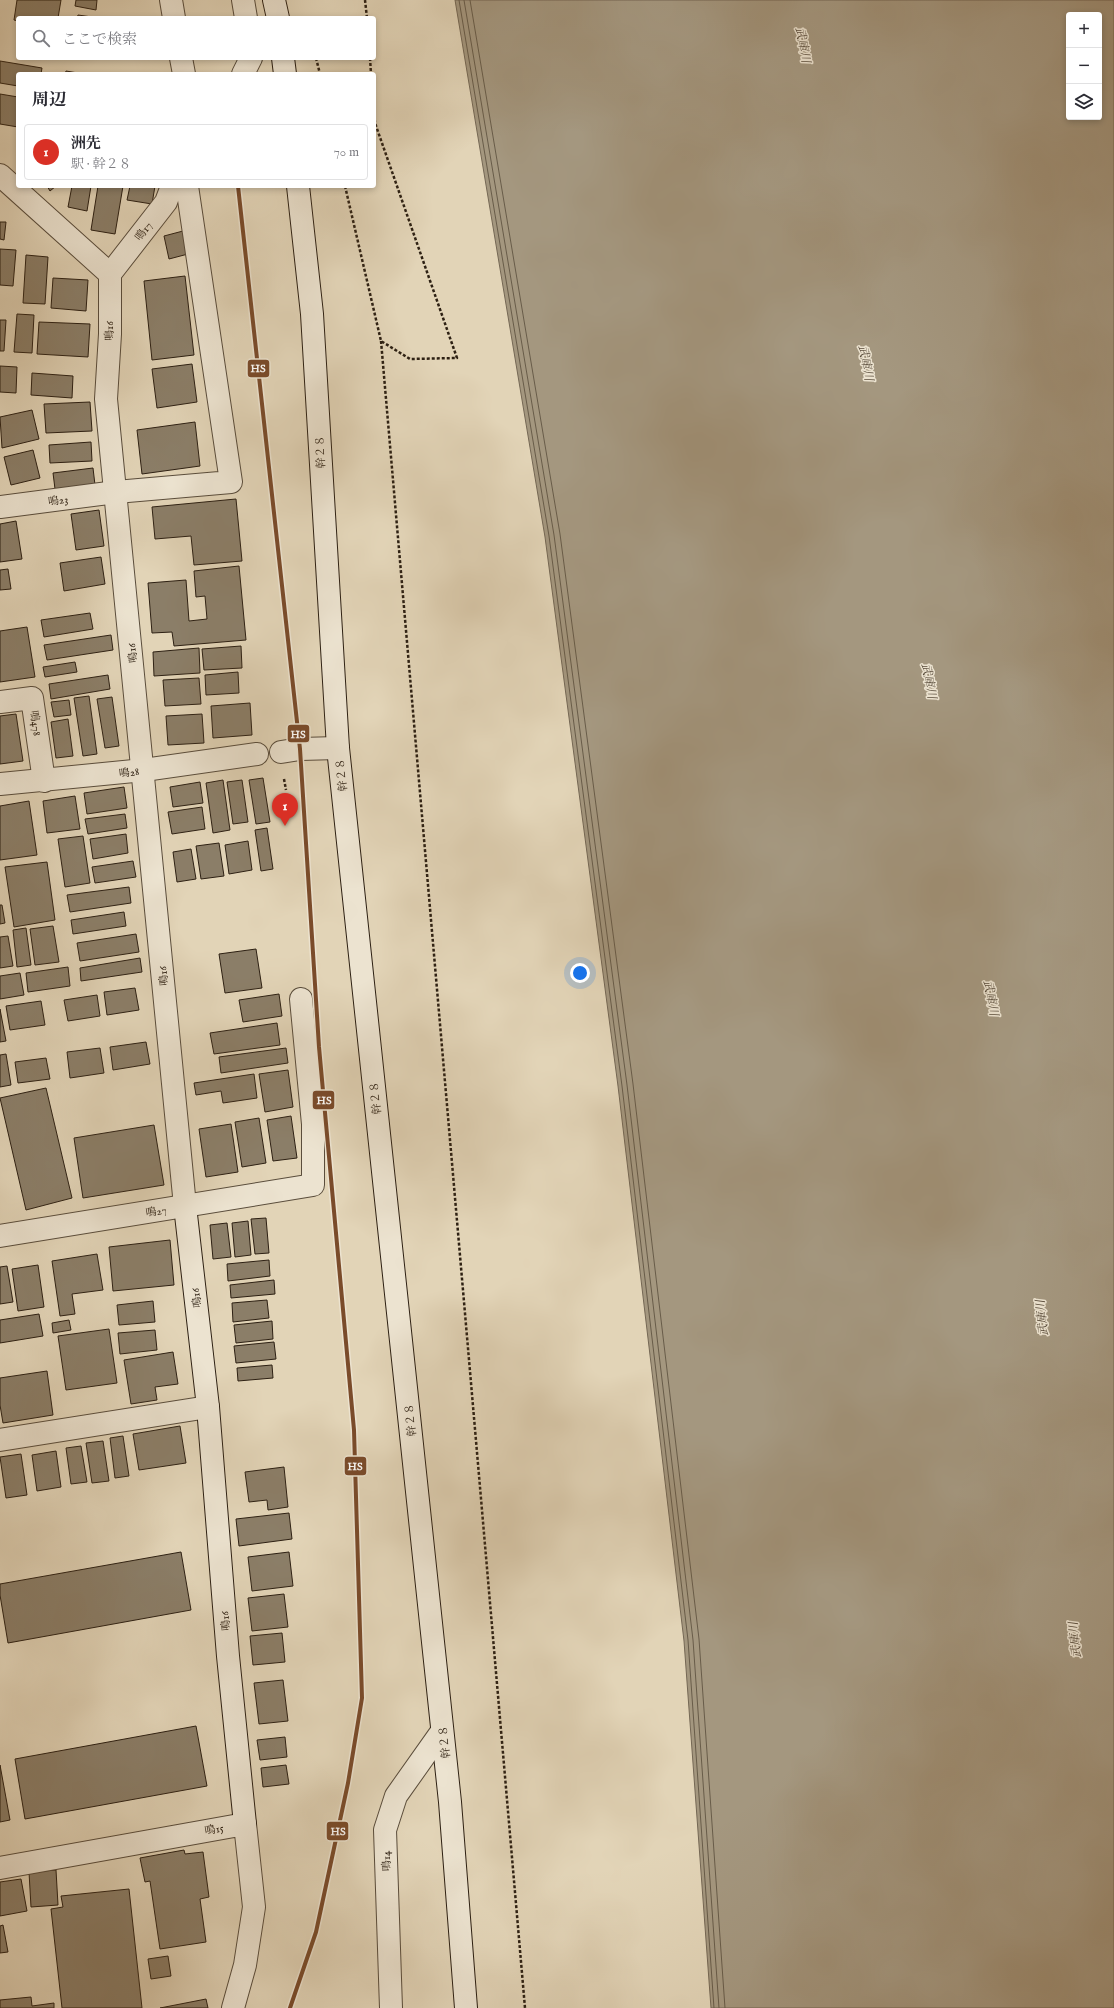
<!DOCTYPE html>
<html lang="ja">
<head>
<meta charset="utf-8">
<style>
  :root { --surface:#fff; --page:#f2f2f3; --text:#2b2b33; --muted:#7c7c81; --line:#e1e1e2; --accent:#d93025 }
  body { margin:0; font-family:"IM FELL English","Noto Serif JP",serif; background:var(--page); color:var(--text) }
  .controls { position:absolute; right:12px; top:12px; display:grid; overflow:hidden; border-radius:4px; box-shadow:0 2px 6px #0003 }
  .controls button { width:36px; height:36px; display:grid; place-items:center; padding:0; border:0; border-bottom:1px solid var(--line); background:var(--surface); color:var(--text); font:20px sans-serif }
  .you { position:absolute; left:580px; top:973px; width:14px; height:14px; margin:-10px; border:3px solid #fff; border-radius:50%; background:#1a73e8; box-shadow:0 0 0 6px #1a73e833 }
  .badge { display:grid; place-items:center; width:26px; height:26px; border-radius:50%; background:var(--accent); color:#fff; font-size:13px; font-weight:700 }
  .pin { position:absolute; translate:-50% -33px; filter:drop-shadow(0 1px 2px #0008) }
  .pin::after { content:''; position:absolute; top:21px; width:14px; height:12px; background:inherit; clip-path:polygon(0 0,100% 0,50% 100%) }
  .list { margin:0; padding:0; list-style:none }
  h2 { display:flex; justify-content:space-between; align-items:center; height:52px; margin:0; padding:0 16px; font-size:17px }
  h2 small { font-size:13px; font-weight:400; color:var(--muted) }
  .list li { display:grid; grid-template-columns:26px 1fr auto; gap:12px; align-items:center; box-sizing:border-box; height:56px; margin:0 8px 8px; padding:0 8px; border:1px solid var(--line); border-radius:4px }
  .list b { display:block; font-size:15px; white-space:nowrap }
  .list p { margin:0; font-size:13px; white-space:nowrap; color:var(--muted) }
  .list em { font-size:13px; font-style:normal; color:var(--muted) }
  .icon { flex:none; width:22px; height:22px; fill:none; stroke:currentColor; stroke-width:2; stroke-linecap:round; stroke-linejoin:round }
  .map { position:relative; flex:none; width:1114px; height:2008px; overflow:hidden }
  .search { position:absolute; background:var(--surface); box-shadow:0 2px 6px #0003; left:16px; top:16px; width:360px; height:44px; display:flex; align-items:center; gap:10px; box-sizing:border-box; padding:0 14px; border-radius:4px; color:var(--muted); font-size:15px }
  .panel { position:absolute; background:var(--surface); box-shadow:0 2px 6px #0003; left:16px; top:72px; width:360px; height:116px; border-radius:4px }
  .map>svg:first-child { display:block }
  .water { fill:#a4977f; stroke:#746754; fill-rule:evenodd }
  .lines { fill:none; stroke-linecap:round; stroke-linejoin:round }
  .shore { stroke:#685c49; stroke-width:1 }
  .building { fill:#8b7e68; stroke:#2d2013 }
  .street-casing { stroke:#5a4d3c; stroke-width:24 }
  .secondary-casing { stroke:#2d2013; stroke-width:24 }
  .path { stroke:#2d2013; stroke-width:2.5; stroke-dasharray:3 2; stroke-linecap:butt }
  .street { stroke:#ece3d0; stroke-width:22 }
  .secondary { stroke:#ece3d0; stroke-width:22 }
  .rail-1-casing { stroke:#ece3d0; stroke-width:7 }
  .rail-1 { stroke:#7a4b2a; stroke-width:4 }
  .labels { text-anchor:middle; stroke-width:3; stroke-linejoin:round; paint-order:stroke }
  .street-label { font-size:11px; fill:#2d2013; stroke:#ece3d0 }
  .water-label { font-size:12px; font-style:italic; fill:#574a39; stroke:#ece3d0 }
  .line-badge { stroke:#ece3d0; stroke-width:1.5 }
  .badge-label { font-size:11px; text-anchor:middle; font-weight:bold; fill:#fff }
</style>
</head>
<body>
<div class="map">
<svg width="1114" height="2008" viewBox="0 0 1114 2008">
  <rect width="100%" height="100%" fill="#e2d4b7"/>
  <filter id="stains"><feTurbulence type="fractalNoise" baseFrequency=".005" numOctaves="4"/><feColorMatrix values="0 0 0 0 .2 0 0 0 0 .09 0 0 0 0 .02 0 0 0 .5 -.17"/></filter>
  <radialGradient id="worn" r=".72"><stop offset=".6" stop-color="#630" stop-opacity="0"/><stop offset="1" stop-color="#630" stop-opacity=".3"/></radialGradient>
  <!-- water -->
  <path class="water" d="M 455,0 L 1114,0 L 1114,2008 L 711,2008 L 684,1641 L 618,1086 L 545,537 ZM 1069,15 L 1099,15 L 1099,117 L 1069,117 Z"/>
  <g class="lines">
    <!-- shore -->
    <g class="shore">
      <polyline points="459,0 549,536 622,1086 688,1640 714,2008"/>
      <polyline points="464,0 554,535 627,1085 693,1640 719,2008"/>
      <polyline points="470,0 560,534 633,1084 699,1639 725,2008"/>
    </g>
  </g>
  <!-- building -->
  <g class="building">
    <polygon points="17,0 61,0 58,18 18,18 18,21 14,20"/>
    <polygon points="76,0 97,0 96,10 75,6"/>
    <polygon points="78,15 99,18 77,18"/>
    <polygon points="0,61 42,68 41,74 18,74 18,86 0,83"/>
    <polygon points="66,71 84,74 65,74"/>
    <polygon points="0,94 18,97 18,127 0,124"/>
    <polygon points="47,186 56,186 50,191"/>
    <polygon points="72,186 91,186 87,211 68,207"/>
    <polygon points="98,186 123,186 115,234 91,230"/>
    <polygon points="130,186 155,186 152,204 127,200"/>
    <polygon points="0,222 6,222 4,240 0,239"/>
    <polygon points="183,231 188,254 169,259 164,236"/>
    <polygon points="0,249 16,250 13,286 0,285"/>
    <polygon points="26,255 48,257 45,304 23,303"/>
    <polygon points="185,276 194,355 152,360 144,281"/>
    <polygon points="53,278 88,280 86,311 51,308"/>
    <polygon points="17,314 34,315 32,353 14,352"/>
    <polygon points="0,320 6,320 4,351 0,351"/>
    <polygon points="39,322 90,324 88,357 37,354"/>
    <polygon points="192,364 197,402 157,408 152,369"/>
    <polygon points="0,366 17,367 16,393 0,392"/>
    <polygon points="32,373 73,376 72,398 31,395"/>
    <polygon points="90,402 92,431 46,433 44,404"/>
    <polygon points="32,410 39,439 2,448 0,417"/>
    <polygon points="195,422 200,466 142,474 137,430"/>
    <polygon points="91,442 92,461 50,463 49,445"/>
    <polygon points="33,450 40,478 11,485 4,457"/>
    <polygon points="93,468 95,485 55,489 53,473"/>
    <polygon points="236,499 242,561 194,565 191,536 155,539 152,507"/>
    <polygon points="99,510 104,546 76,550 71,514"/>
    <polygon points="16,521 22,559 0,562 0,524"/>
    <polygon points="101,557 105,584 64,591 60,563"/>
    <polygon points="239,566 246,640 174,646 172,632 152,633 148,583 186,580 189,621 207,619 205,596 196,597 194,571"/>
    <polygon points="8,569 11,589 0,590 0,570"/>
    <polygon points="90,613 93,629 44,637 41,620"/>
    <polygon points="27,627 35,677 0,682 0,631"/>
    <polygon points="111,635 113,650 47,660 44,645"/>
    <polygon points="241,646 242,668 204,670 202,649"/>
    <polygon points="199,648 200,673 154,676 153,652"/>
    <polygon points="75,662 77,672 45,677 43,667"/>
    <polygon points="238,672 239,693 206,695 205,675"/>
    <polygon points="108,675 110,689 51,699 49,684"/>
    <polygon points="199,678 201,704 165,706 163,680"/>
    <polygon points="89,696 97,754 83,756 74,698"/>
    <polygon points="112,697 119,746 105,748 97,699"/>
    <polygon points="69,700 71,715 54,717 51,702"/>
    <polygon points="250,703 252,735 213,738 211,706"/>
    <polygon points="16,714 23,761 0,764 0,716"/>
    <polygon points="202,714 204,743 168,745 166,716"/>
    <polygon points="68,719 73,756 56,758 51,722"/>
    <polygon points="263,778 270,822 256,824 249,780"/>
    <polygon points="223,780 230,830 213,833 206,783"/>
    <polygon points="242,780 248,822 233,824 227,782"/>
    <polygon points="200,782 203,803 173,807 170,787"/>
    <polygon points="124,787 127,808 87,814 84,793"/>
    <polygon points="75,796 80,829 47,833 43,801"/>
    <polygon points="29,801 37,855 0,860 0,806"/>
    <polygon points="202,807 205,829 172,834 168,812"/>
    <polygon points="125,814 127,828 88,834 85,819"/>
    <polygon points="267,828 273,869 261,871 255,830"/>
    <polygon points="126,834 128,853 93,859 90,839"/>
    <polygon points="83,836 90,883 65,887 58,839"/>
    <polygon points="248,841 252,870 229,874 225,845"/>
    <polygon points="219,843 224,876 201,879 196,846"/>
    <polygon points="191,849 196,879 177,882 173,852"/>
    <polygon points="133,861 136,877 95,883 92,867"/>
    <polygon points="47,862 55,920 14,927 5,867"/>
    <polygon points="129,887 131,903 70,912 67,895"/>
    <polygon points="0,905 2,905 5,923 0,924"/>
    <polygon points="124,912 126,926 73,934 71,920"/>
    <polygon points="53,926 59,962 35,965 30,929"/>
    <polygon points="26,928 31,965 17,967 13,930"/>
    <polygon points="136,934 139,952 80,961 77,943"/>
    <polygon points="8,936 13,966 0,968 0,937"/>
    <polygon points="256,949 262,988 225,993 219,954"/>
    <polygon points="140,958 142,972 81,981 80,968"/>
    <polygon points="68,967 70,986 28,992 26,973"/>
    <polygon points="20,973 24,995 0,999 0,976"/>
    <polygon points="135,988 139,1010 107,1015 104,992"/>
    <polygon points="279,994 282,1016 243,1022 239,1000"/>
    <polygon points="97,995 100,1016 68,1021 64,1000"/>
    <polygon points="41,1001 45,1025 10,1030 6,1006"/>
    <polygon points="0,1009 6,1041 0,1042"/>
    <polygon points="277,1023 280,1045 214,1054 210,1033"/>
    <polygon points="146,1042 150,1064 113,1070 110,1047"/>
    <polygon points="100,1048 104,1073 70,1078 67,1052"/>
    <polygon points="286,1048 288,1063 221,1073 219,1057"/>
    <polygon points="6,1054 11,1085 0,1087 0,1055"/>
    <polygon points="46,1058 50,1079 18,1083 15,1062"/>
    <polygon points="288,1070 293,1107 265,1112 259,1074"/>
    <polygon points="254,1074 257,1098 223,1103 221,1091 196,1095 194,1083"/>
    <polygon points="46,1088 72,1198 26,1210 0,1098"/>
    <polygon points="291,1116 297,1158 273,1161 267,1120"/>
    <polygon points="259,1118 266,1163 242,1167 235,1122"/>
    <polygon points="231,1124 238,1172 206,1177 199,1129"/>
    <polygon points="154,1125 164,1185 83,1198 74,1138"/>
    <polygon points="266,1218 269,1253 255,1254 251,1219"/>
    <polygon points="248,1221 251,1255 235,1257 232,1223"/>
    <polygon points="227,1223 231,1257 213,1259 210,1225"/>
    <polygon points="170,1240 174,1285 113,1291 109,1247"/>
    <polygon points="97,1254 103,1290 72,1294 75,1314 60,1316 52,1261"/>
    <polygon points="269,1260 270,1276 228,1281 227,1264"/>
    <polygon points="38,1265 44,1307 18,1311 12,1269"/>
    <polygon points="7,1266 13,1302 0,1304 0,1267"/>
    <polygon points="274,1280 275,1294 231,1298 230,1285"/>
    <polygon points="267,1300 269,1318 233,1322 232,1303"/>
    <polygon points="153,1301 155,1322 119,1325 117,1305"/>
    <polygon points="39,1314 43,1336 0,1343 0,1320"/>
    <polygon points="69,1320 71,1330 53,1333 52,1323"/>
    <polygon points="272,1321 273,1339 236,1343 234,1325"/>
    <polygon points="109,1329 117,1383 66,1390 58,1336"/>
    <polygon points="155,1330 157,1350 120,1354 118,1333"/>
    <polygon points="274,1342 276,1359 236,1363 234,1346"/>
    <polygon points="173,1352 178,1384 155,1387 157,1400 131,1404 124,1360"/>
    <polygon points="272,1365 273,1378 238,1381 237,1368"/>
    <polygon points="47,1371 53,1415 3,1423 0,1405 0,1378"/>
    <polygon points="180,1426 186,1463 139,1470 133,1434"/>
    <polygon points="123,1436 129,1476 115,1478 110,1438"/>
    <polygon points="103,1441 109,1481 92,1483 86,1443"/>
    <polygon points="81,1446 87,1482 71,1484 66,1448"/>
    <polygon points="56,1451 61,1487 37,1491 32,1455"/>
    <polygon points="21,1454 27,1495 6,1498 0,1457"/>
    <polygon points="284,1467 288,1507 268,1510 267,1500 249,1502 245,1472"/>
    <polygon points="289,1513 292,1539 239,1546 236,1519"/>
    <polygon points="181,1552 191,1610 8,1643 0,1595 0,1584"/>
    <polygon points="289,1552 293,1586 252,1591 248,1557"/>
    <polygon points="284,1594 288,1627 252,1631 248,1598"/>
    <polygon points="282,1633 285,1662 253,1665 250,1636"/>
    <polygon points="283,1680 288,1721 259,1724 254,1683"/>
    <polygon points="196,1726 207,1786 25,1819 15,1759"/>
    <polygon points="285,1737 287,1757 260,1760 257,1740"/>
    <polygon points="0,1765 10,1820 0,1822"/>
    <polygon points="286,1765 289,1784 263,1787 261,1768"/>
    <polygon points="184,1850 185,1854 203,1852 209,1897 200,1899 206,1942 160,1949 150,1881 145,1882 140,1858"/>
    <polygon points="56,1870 58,1905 31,1907 29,1872"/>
    <polygon points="21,1879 27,1911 0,1916 0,1882"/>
    <polygon points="129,1889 142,2008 62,2008 51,1909 63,1907 61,1896"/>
    <polygon points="3,1925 8,1952 0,1953 0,1926"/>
    <polygon points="168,1956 171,1976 151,1979 148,1959"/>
    <polygon points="31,1997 32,2006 54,2003 54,2008 0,2008 0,2000"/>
    <polygon points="206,1999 208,2008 160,2008"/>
  </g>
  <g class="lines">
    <defs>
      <g id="street">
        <polyline points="171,0 174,18"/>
        <polyline points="243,0 246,18"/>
        <polyline points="181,58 184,74"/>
        <polyline points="243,74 251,58"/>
        <polyline points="0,175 110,274 110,334 106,399 185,1206"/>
        <polyline points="110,274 166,202 172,186"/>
        <polyline points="0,507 116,492 231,482 187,186"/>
        <polyline points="0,702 32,698 44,781"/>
        <polyline points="281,752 300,749 338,748"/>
        <polyline points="0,784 144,770 257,754"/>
        <polyline points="0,1236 313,1185 313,1124 301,999"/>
        <polyline points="0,1440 208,1407"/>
        <polyline points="0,1868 245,1824 254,1907 245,1965 233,2008"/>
        <polyline points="391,2008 385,1830 396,1796 442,1731"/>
      </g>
      <g id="secondary">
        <polyline points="274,0 278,18"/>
        <polyline points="283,58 285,74"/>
        <polyline points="298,186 312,314 338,748 450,1802 466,2008"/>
        <polyline points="185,1206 208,1407 228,1656 245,1824"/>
      </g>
    </defs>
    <!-- street casing -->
    <use href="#street" class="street-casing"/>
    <!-- secondary casing -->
    <use href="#secondary" class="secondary-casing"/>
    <!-- path -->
    <g class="path">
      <polyline points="365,0 367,18"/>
      <polyline points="316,58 320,74"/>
      <polyline points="370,58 371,74"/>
      <polyline points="345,186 381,341 410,359 457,358 375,123 374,108"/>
      <polyline points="381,341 525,2008"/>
      <polyline points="284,779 286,790"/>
    </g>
    <!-- street -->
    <use href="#street" class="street"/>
    <!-- secondary -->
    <use href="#secondary" class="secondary"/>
    <defs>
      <polyline id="rail-1" points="238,186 300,749 319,1047 354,1430 362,1698 348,1783 316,1932 290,2008"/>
    </defs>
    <!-- rail-1 casing -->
    <use href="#rail-1" class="rail-1-casing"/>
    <!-- rail-1 -->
    <use href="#rail-1" class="rail-1"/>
  </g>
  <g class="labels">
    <!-- street labels -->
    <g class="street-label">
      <text transform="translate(143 231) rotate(-52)" y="4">鳴17</text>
      <text transform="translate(109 331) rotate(-89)" y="4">鳴16</text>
      <text transform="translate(320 452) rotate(-93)" y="4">幹２８</text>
      <text transform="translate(58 500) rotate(-7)" y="4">鳴23</text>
      <text transform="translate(132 653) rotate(-96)" y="4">鳴16</text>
      <text transform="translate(36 723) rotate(82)" y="4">鳴478</text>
      <text transform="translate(129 772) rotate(-6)" y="4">鳴28</text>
      <text transform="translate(341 775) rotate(-96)" y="4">幹２８</text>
      <text transform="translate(163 976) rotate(-95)" y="4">鳴16</text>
      <text transform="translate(375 1098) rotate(-96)" y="4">幹２８</text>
      <text transform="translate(156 1211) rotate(-9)" y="4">鳴27</text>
      <text transform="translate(196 1298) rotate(-97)" y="4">鳴16</text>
      <text transform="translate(410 1420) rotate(-96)" y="4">幹２８</text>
      <text transform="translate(225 1621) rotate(-95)" y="4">鳴16</text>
      <text transform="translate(444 1742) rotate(-96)" y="4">幹２８</text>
      <text transform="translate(214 1829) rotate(-10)" y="4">鳴15</text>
      <text transform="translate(386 1861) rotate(-92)" y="4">鳴14</text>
    </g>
    <!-- water labels -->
    <g class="water-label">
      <text transform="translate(803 45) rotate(79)" y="4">武庫川</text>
      <text transform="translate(866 363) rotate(79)" y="4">武庫川</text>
      <text transform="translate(929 681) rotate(79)" y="4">武庫川</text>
      <text transform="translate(991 998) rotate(79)" y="4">武庫川</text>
      <text transform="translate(1042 1318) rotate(-96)" y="4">武庫川</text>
      <text transform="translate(1075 1640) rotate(-96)" y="4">武庫川</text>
    </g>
  </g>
  <g class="line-badge">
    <rect x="247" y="359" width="23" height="19" rx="4" fill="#7a4b2a"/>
    <rect x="287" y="724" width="23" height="19" rx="4" fill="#7a4b2a"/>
    <rect x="312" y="1090" width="23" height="20" rx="4" fill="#7a4b2a"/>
    <rect x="344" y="1456" width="23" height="20" rx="4" fill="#7a4b2a"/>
    <rect x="326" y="1821" width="23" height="20" rx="4" fill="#7a4b2a"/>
  </g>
  <g class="badge-label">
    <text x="258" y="372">HS</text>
    <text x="298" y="738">HS</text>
    <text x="324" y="1104">HS</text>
    <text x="355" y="1470">HS</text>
    <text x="338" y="1835">HS</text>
  </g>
  <rect width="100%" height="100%" filter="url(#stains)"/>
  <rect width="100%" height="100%" fill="url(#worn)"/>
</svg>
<div class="controls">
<button>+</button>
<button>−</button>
<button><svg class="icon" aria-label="layers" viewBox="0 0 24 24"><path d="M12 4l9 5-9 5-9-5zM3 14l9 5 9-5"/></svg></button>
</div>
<div class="you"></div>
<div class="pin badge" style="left:285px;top:826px">1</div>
<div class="search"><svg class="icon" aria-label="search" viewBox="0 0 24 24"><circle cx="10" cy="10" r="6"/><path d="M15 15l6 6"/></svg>ここで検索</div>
<section class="panel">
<h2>周辺<small></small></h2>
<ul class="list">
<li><span class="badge">1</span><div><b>洲先</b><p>駅 · 幹２８</p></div><em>70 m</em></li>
</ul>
</section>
</div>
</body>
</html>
